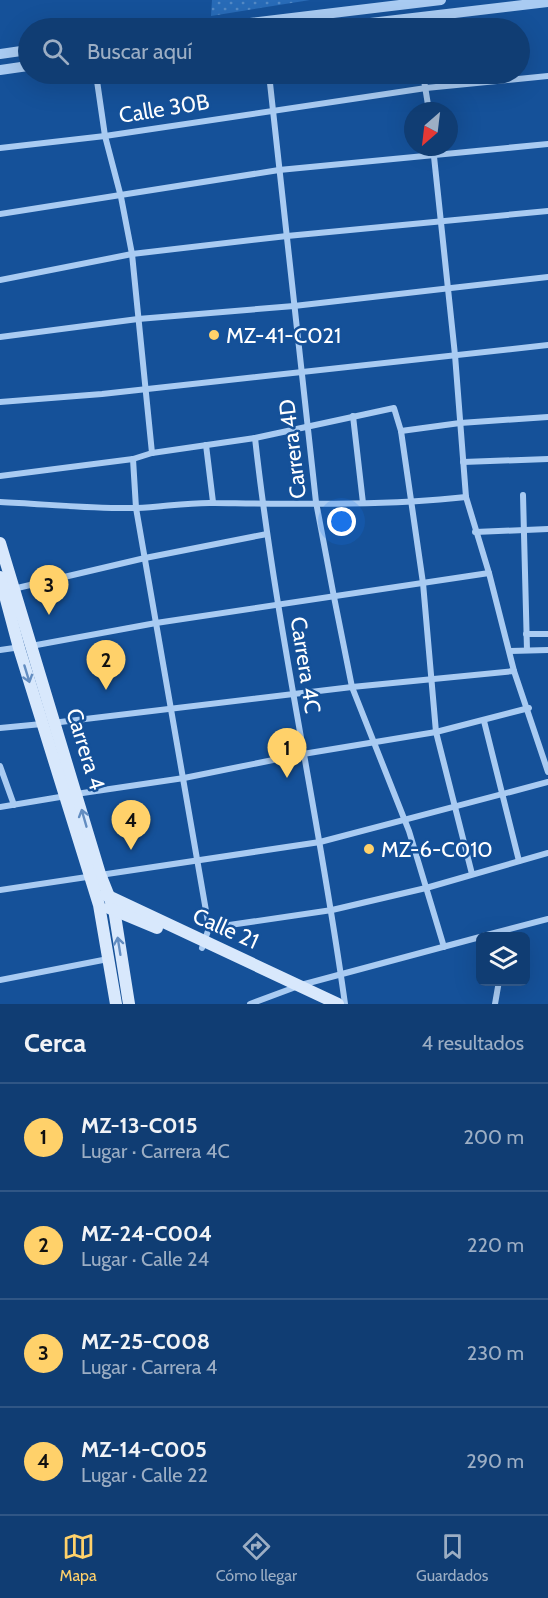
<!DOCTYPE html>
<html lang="es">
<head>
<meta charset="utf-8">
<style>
  :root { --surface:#103d73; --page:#1e487b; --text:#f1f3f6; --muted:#9caec4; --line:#305685; --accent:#ffd16a }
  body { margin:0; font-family:Cabin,sans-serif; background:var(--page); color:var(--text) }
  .controls { position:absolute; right:18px; bottom:18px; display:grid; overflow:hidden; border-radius:9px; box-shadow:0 6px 24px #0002 }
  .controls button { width:54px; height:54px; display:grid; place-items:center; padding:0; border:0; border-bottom:2px solid var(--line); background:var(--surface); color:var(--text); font:30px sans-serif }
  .compass { position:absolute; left:404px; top:102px; width:54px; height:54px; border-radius:50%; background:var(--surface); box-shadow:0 6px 24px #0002; rotate:208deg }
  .you { position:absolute; left:342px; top:522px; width:21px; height:21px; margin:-15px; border:4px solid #fff; border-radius:50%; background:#1a73e8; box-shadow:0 0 0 9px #1a73e833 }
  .badge { display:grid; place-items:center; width:39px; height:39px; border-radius:50%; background:var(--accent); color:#111; font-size:20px; font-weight:700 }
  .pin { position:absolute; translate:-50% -50px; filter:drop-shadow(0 2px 3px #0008) }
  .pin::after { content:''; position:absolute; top:32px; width:21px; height:18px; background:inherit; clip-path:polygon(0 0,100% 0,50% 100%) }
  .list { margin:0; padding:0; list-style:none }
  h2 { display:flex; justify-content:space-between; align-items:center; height:78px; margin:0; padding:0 24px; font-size:26px }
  h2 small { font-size:20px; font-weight:400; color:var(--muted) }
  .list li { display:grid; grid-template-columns:39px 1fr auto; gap:18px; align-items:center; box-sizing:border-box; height:108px; padding:0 24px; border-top:2px solid var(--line) }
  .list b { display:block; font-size:22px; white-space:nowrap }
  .list p { margin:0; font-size:20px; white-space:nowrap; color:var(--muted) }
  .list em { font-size:20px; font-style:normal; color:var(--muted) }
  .icon { flex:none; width:33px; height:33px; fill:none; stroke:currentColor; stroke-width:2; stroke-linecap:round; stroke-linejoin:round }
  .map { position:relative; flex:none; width:548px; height:1004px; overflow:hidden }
  .search { position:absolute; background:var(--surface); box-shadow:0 6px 24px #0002; left:18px; right:18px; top:18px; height:66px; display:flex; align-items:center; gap:15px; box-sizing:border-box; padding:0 21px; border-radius:33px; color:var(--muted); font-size:22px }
  .sheet { height:510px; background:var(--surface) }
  nav { display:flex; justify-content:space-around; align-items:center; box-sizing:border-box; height:84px; border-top:2px solid var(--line); background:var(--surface); font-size:16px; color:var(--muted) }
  nav a { display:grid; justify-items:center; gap:3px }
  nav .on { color:var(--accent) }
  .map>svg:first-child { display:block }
  .park { fill:url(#park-dots) }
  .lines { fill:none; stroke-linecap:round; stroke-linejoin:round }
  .minor { stroke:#a9cbf2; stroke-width:6 }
  .tertiary { stroke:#a9cbf2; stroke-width:10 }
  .secondary { stroke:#d8e8fc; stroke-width:12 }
  .oneway { stroke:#638dc1 }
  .poi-dot { fill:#ffd16a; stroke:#155199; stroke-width:2 }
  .labels { text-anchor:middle; stroke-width:5; stroke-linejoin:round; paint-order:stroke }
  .street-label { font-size:22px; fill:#fff; stroke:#155199 }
  .poi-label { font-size:22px; fill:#fff; stroke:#155199; text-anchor:start }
</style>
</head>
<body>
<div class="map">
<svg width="548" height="1004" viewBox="0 0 548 1004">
  <defs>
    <pattern id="park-dots" width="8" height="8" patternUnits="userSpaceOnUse" patternTransform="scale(1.5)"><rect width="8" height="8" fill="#286bb7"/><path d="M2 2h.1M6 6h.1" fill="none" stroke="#5389c5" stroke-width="1.8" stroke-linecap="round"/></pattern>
  </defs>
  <rect width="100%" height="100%" fill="#155199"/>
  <!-- park -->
  <polygon class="park" points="212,0 310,0 211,16"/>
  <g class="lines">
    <!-- minor -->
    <g class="minor">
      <polyline points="96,74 105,136 121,197 132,254 152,453"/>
      <polyline points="269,74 316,502 334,597 352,687 409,831 444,947"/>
      <polyline points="423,74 429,111"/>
      <polyline points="433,147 455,355 466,497 489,573 514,671 548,772"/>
      <polyline points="0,148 105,136 426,88 548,76"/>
      <polyline points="0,214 279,170 548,144"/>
      <polyline points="0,280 132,254 287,236 548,211"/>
      <polyline points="0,337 138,319 294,306 548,277"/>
      <polyline points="0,402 102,394 548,345"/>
      <polyline points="353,416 363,503"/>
      <polyline points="401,431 460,423 548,417"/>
      <path d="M 255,438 C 276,628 319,815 345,1004"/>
      <polyline points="206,445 213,502"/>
      <polyline points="133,459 136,508 209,928 202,948"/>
      <polyline points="463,462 548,459"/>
      <polyline points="0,476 133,459 152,453 255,438 394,408 401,431 423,583 436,732 472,874"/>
      <polyline points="523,495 527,650"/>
      <path d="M 0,502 C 45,504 92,509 137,508 C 163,507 189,502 215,503 C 298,504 383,506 466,497"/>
      <polyline points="475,532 548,529"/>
      <polyline points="13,589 145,558 267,534"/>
      <polyline points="526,634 548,634"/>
      <polyline points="31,646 156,623 489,573"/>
      <polyline points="0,650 21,647"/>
      <polyline points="510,651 548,650"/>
      <polyline points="484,721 519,861"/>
      <polyline points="52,723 352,687 514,671"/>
      <polyline points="0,728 42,724"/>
      <polyline points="0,766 14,805"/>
      <polyline points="76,794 184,778 303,754 436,732 529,708"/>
      <polyline points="0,807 66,796"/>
      <polyline points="0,890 320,842 548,782"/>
      <polyline points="209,928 332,910 426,888 548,853"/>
      <polyline points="483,936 548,919"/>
      <polyline points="0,980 108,959"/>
      <polyline points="250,1004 301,985 480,937"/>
      <polyline points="495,1004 499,981"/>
    </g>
    <!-- tertiary -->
    <g class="tertiary">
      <polyline points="208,28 441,0"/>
      <polyline points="328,28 548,2"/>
      <polyline points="0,54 28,50"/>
      <polyline points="0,70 28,66"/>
    </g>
    <!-- secondary -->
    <g class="secondary">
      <polyline points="0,543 100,874 114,909 129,1004"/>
      <polyline points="0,577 19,648 99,905 116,1004"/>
      <polyline points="106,895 338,1004"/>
      <polyline points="109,908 157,928"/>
    </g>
  </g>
  <!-- one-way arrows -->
  <defs><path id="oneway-shaft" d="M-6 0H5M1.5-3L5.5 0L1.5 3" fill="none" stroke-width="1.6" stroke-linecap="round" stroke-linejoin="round" transform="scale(1.5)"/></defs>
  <g class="oneway">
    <use href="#oneway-shaft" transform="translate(27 674) rotate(73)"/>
    <use href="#oneway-shaft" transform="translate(84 818) rotate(-106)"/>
    <use href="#oneway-shaft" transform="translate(119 946) rotate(-99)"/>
  </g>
  <!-- markers -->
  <g class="poi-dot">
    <circle cx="214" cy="335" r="6"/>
    <circle cx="369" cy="849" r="6"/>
  </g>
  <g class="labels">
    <!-- street labels -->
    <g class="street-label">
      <text transform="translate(164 108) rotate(-9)" y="8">Calle 30B</text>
      <text transform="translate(292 449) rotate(-97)" y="8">Carrera 4D</text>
      <text transform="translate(306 665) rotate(81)" y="8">Carrera 4C</text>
      <text transform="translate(86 749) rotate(73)" y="8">Carrera 4</text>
      <text transform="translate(226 928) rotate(24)" y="8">Calle 21</text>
    </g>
    <!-- poi labels -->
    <g class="poi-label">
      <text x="226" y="343">MZ-41-C021</text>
      <text x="381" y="857">MZ-6-C010</text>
    </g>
  </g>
</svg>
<div class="controls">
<button><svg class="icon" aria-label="layers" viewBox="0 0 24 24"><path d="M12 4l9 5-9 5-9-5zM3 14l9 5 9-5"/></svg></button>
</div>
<svg class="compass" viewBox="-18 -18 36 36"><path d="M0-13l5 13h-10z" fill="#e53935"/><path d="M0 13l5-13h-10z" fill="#9caec4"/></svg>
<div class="you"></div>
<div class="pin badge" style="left:287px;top:778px">1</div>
<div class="pin badge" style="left:106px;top:690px">2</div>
<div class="pin badge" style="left:49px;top:615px">3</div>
<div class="pin badge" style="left:131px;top:850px">4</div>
<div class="search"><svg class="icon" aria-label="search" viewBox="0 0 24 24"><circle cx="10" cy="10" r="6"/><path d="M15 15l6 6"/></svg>Buscar aquí</div>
</div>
<section class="sheet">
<h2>Cerca<small>4 resultados</small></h2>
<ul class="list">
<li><span class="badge">1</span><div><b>MZ-13-C015</b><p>Lugar · Carrera 4C</p></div><em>200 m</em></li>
<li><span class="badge">2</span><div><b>MZ-24-C004</b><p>Lugar · Calle 24</p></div><em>220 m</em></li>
<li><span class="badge">3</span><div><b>MZ-25-C008</b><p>Lugar · Carrera 4</p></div><em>230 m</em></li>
<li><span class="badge">4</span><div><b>MZ-14-C005</b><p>Lugar · Calle 22</p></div><em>290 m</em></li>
</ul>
</section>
<nav>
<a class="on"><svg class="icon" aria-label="map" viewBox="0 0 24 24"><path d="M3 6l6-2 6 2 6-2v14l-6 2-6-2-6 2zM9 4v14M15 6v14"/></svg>Mapa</a>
<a><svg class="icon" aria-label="directions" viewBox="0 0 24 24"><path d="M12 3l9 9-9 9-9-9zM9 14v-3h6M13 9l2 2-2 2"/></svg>Cómo llegar</a>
<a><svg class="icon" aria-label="saved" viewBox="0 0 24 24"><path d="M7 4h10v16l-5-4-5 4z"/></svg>Guardados</a>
</nav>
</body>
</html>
